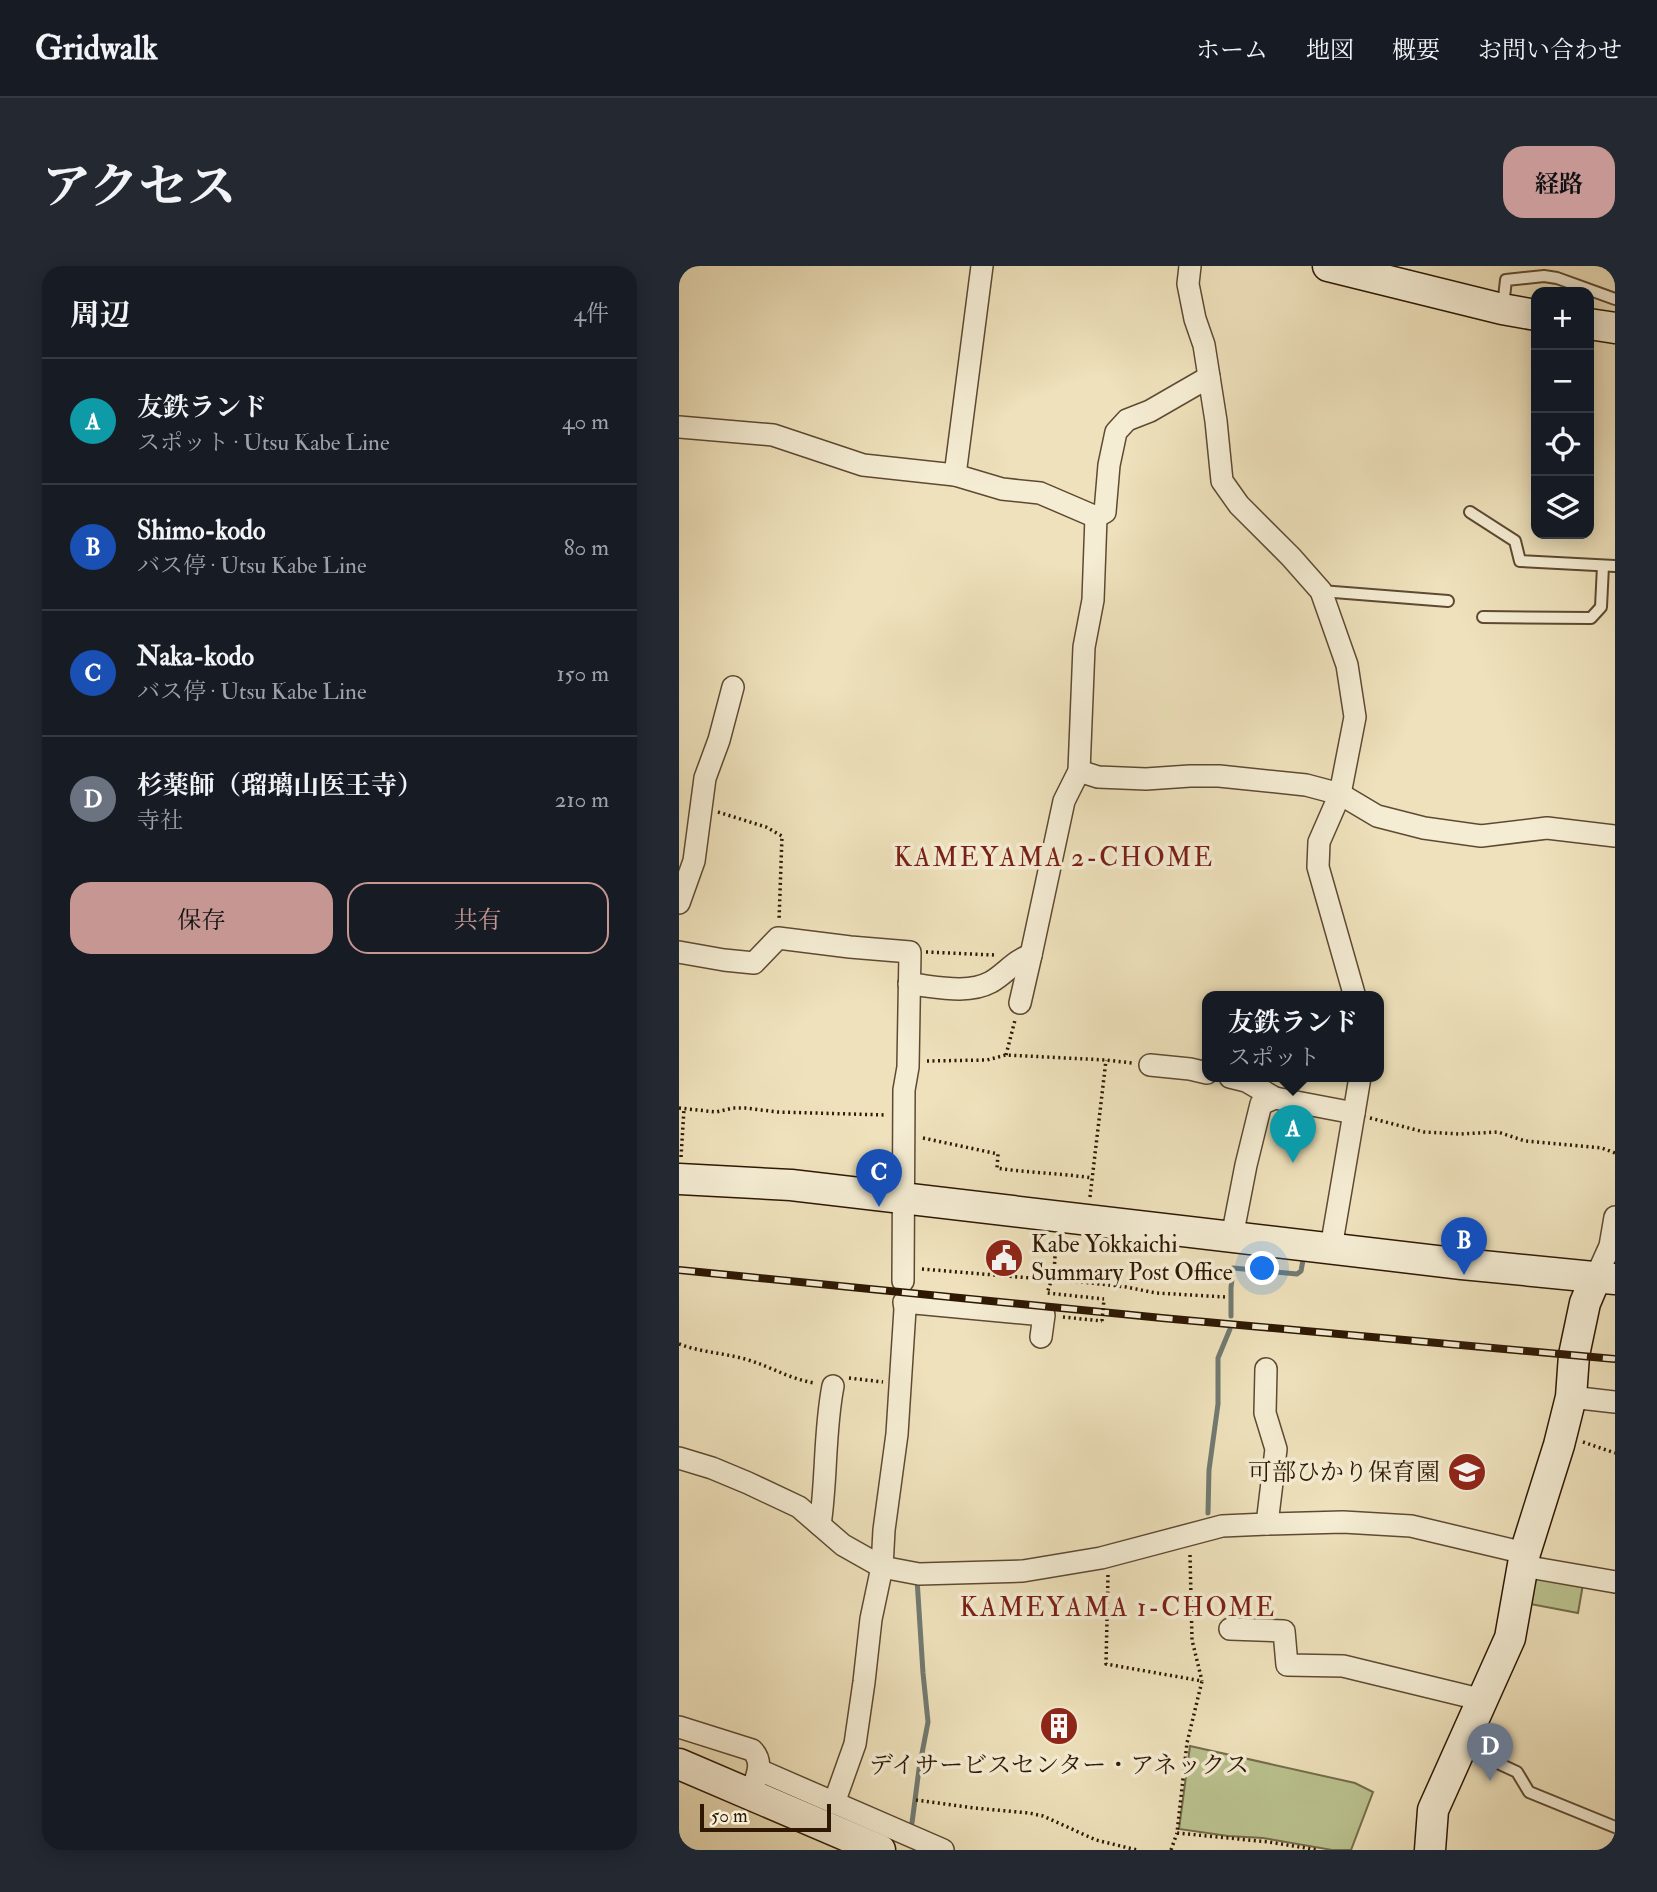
<!DOCTYPE html>
<html lang="ja">
<head>
<meta charset="utf-8">
<style>
  :root { --surface:#171b24; --page:#242831; --text:#f1f3f6; --muted:#9ea1a6; --line:#363941; --accent:#c59692 }
  body { margin:0; font-family:"IM FELL Double Pica","Noto Serif JP",serif; background:var(--page); color:var(--text) }
  .controls { position:absolute; right:21px; top:21px; display:grid; overflow:hidden; border-radius:14px; box-shadow:0 4px 18px #0003 }
  .controls button { width:63px; height:63px; display:grid; place-items:center; padding:0; border:0; border-bottom:2px solid var(--line); background:var(--surface); color:var(--text); font:35px sans-serif }
  .scale { position:absolute; left:21px; bottom:18px; width:131px; box-sizing:border-box; padding-left:7px; border:4px solid #2e1804; border-top:0; font-size:19px; line-height:24px; white-space:nowrap; color:#2e1804; -webkit-text-stroke:5px #f4ecd3; paint-order:stroke }
  .you { position:absolute; left:584px; top:1003px; width:24px; height:24px; margin:-18px; border:5px solid #fff; border-radius:50%; background:#1a73e8; box-shadow:0 0 0 10px #1a73e833 }
  .badge { display:grid; place-items:center; width:46px; height:46px; border-radius:50%; background:var(--accent); color:#fff; font-size:23px; font-weight:700 }
  .pin { position:absolute; translate:-50% -58px; filter:drop-shadow(0 2px 4px #0008) }
  .pin::after { content:''; position:absolute; top:37px; width:24px; height:21px; background:inherit; clip-path:polygon(0 0,100% 0,50% 100%) }
  .popup { position:absolute; left:523px; top:725px; width:182px; height:91px; box-sizing:border-box; display:grid; place-content:center; border-radius:14px; background:var(--surface); filter:drop-shadow(0 2px 5px #0005); font-size:23px; white-space:nowrap; color:var(--muted) }
  .popup b { font-size:26px; color:var(--text) }
  .popup::after { content:''; position:absolute; left:50%; top:100%; margin-left:-14px; border:14px solid transparent; border-top-color:var(--surface) }
  .list { margin:0; padding:0; list-style:none }
  h2 { display:flex; justify-content:space-between; align-items:center; height:91px; margin:0; padding:0 28px; font-size:30px }
  h2 small { font-size:23px; font-weight:400; color:var(--muted) }
  .list li { display:grid; grid-template-columns:46px 1fr auto; gap:21px; align-items:center; box-sizing:border-box; height:126px; padding:0 28px; border-top:2px solid var(--line) }
  .list b { display:block; font-size:26px; white-space:nowrap }
  .list p { margin:0; font-size:23px; white-space:nowrap; color:var(--muted) }
  .list em { font-size:23px; font-style:normal; color:var(--muted) }
  .actions { display:flex; gap:14px; padding:21px 28px }
  .actions a { flex:1; padding:16px 0; border:2px solid var(--accent); border-radius:21px; text-align:center; font-size:24px; color:var(--accent) }
  .actions .main { background:var(--accent); color:#111 }
  .icon { flex:none; width:38px; height:38px; fill:none; stroke:currentColor; stroke-width:2; stroke-linecap:round; stroke-linejoin:round }
  .map { position:relative; flex:none; width:936px; height:1584px; overflow:hidden; border-radius:21px }
  header { display:flex; align-items:center; gap:42px; box-sizing:border-box; height:98px; padding:0 35px; background:var(--surface); border-bottom:2px solid var(--line) }
  header strong { font-size:33px }
  nav { display:flex; gap:38px; margin-inline-start:auto; font-size:24px }
  .intro { display:flex; align-items:center; justify-content:space-between; box-sizing:border-box; height:168px; padding:0 42px }
  h1 { margin:0; font-size:49px }
  .button { padding:18px 32px; border-radius:21px; background:var(--accent); color:#111; font-size:24px; font-weight:700 }
  main { display:flex; gap:42px; padding:0 42px }
  aside { flex:1; background:var(--surface); border-radius:21px; box-shadow:0 4px 18px #0003 }
  .map>svg:first-child { display:block }
  .green { fill:#bac28f; stroke:#746d4a; stroke-width:2 }
  .lines { fill:none; stroke-linecap:round; stroke-linejoin:round }
  .stream { stroke:#717a71; stroke-width:5 }
  .lane-casing { stroke:#5e4a32; stroke-width:14 }
  .street-casing { stroke:#5e4a32; stroke-width:24 }
  .secondary-casing { stroke:#2e1804; stroke-width:33 }
  .path { stroke:#2e1804; stroke-width:3.5; stroke-dasharray:2 3.5; stroke-linecap:butt }
  .lane { stroke:#f4ecd3; stroke-width:10 }
  .street { stroke:#f4ecd3; stroke-width:21 }
  .secondary { stroke:#f4ecd3; stroke-width:30 }
  .rail-casing { stroke:#2e1804; stroke-width:8 }
  .rail { stroke:#f4ecd3; stroke-width:5; stroke-dasharray:16; stroke-linecap:butt }
  .path-bridge { stroke:#2e1804; stroke-width:3.5; stroke-dasharray:2 3.5; stroke-linecap:butt }
  .labels { text-anchor:middle; stroke-width:7; stroke-linejoin:round; paint-order:stroke }
  .poi-label { font-size:24px; fill:#2e1804; stroke:#f4ecd3; text-anchor:start }
  .neighbourhood-label { font-size:26px; letter-spacing:2px; fill:#7a1f14; stroke:#f4ecd3 }
</style>
</head>
<body>
<header>
<strong>Gridwalk</strong>
<nav><a>ホーム</a><a>地図</a><a>概要</a><a>お問い合わせ</a></nav>
</header>
<div class="intro"><h1>アクセス</h1><a class="button">経路</a></div>
<main>
<aside>
<h2>周辺<small>4件</small></h2>
<ul class="list">
<li><span class="badge" style="background:#0f9aa8">A</span><div><b>友鉄ランド</b><p>スポット · Utsu Kabe Line</p></div><em>40 m</em></li>
<li><span class="badge" style="background:#1a4fb4">B</span><div><b>Shimo-kodo</b><p>バス停 · Utsu Kabe Line</p></div><em>80 m</em></li>
<li><span class="badge" style="background:#1a4fb4">C</span><div><b>Naka-kodo</b><p>バス停 · Utsu Kabe Line</p></div><em>150 m</em></li>
<li><span class="badge" style="background:#6b7280">D</span><div><b>杉薬師（瑠璃山医王寺）</b><p>寺社</p></div><em>210 m</em></li>
</ul>
<div class="actions"><a class="main">保存</a><a>共有</a></div>
</aside>
<div class="map">
<svg width="936" height="1584" viewBox="0 0 936 1584">
  <rect width="100%" height="100%" fill="#eee1bb"/>
  <filter id="stains"><feTurbulence type="fractalNoise" baseFrequency=".00286" numOctaves="4"/><feColorMatrix values="0 0 0 0 .2 0 0 0 0 .09 0 0 0 0 .02 0 0 0 .5 -.17"/></filter>
  <radialGradient id="worn" r=".72"><stop offset=".6" stop-color="#630" stop-opacity="0"/><stop offset="1" stop-color="#630" stop-opacity=".3"/></radialGradient>
  <!-- green -->
  <g class="green">
    <polygon points="857,1310 904,1318 899,1347 846,1337"/>
    <polygon points="511,1480 676,1517 694,1526 672,1584 653,1584 584,1572 549,1570 500,1563"/>
  </g>
  <g class="lines">
    <!-- stream -->
    <g class="stream">
      <polyline points="552,1050 552,1022 554,1002 618,1008 622,1005 624,994"/>
      <polyline points="529,1247 530,1204 539,1138 539,1092 551,1063"/>
      <polyline points="233,1557 240,1503 249,1456 244,1407 238,1313"/>
    </g>
    <defs>
      <g id="lane">
        <polyline points="824,40 827,14 865,10 878,12 936,33"/>
        <polyline points="791,246 836,275 841,295 936,300"/>
        <polyline points="642,325 769,335"/>
        <polyline points="804,351 912,352 922,341 924,300"/>
        <polyline points="784,1481 838,1506 850,1526 936,1561"/>
      </g>
      <g id="street">
        <polyline points="511,0 509,18 516,53 525,79 537,155 543,215 560,239 612,291 642,325 668,399 676,451 661,528 640,576 639,601 676,731"/>
        <polyline points="0,161 94,169 184,199 276,209 323,223 361,227 417,251"/>
        <polyline points="276,209 303,0"/>
        <polyline points="417,251 426,246 430,199 437,166 448,154 471,145 530,111"/>
        <polyline points="400,505 419,511 467,513 511,510 540,510 627,519 661,528 698,550 745,562 802,570 868,562 936,570"/>
        <polyline points="0,637 15,595 26,512 40,474 54,421"/>
        <polyline points="0,686 45,694 75,697 99,672 171,681 231,686 229,801 225,824 224,1015"/>
        <path d="M 230,718 C 255,720 288,729 312,716 C 326,708 336,694 352,689 L 385,535 L 400,505 L 405,381 L 414,334 L 417,251"/>
        <polyline points="341,737 352,689"/>
        <polyline points="471,799 511,803 528,807"/>
        <polyline points="551,811 567,815 596,832"/>
        <polyline points="553,971 567,899 582,838 596,832 675,847 681,811"/>
        <polyline points="652,982 675,847"/>
        <polyline points="917,1011 931,980 936,951"/>
        <polyline points="587,1103 586,1147 597,1183 588,1258"/>
        <polyline points="892,1131 936,1136"/>
        <polyline points="0,1192 33,1202 69,1217 120,1241 164,1279 203,1301 240,1308 344,1305 422,1292 543,1260 588,1258 664,1256 732,1260 846,1287"/>
        <path d="M 141,1259 C 148,1213 145,1166 154,1120"/>
        <polyline points="844,1300 936,1316"/>
        <polyline points="551,1363 605,1365 608,1399 664,1400 804,1434"/>
        <path d="M 0,1461 L 73,1484 C 83,1494 80,1505 75,1518"/>
        <polyline points="80,1504 264,1584"/>
        <polyline points="155,1537 176,1478 185,1416 192,1353 203,1301 205,1264 218,1168 226,1043 225,1036 365,1049 362,1071"/>
      </g>
      <g id="secondary">
        <polyline points="649,0 823,43 857,49"/>
        <polyline points="910,58 936,62"/>
        <polyline points="0,913 112,919 783,998 936,1013"/>
        <polyline points="0,1498 201,1584"/>
        <polyline points="751,1584 754,1544 831,1372 846,1287 880,1179 892,1131 895,1089 906,1037 917,1011"/>
      </g>
    </defs>
    <!-- lane casing -->
    <use href="#lane" class="lane-casing"/>
    <!-- street casing -->
    <use href="#street" class="street-casing"/>
    <!-- secondary casing -->
    <use href="#secondary" class="secondary-casing"/>
    <!-- path -->
    <g class="path">
      <polyline points="39,546 87,561 103,570 100,655"/>
      <polyline points="247,686 316,689"/>
      <polyline points="327,789 336,754"/>
      <polyline points="248,795 308,794 327,789 427,794 453,797"/>
      <polyline points="0,842 37,846 54,842 66,842 99,846 208,849"/>
      <polyline points="691,852 745,866 781,868 819,866 846,875 923,882 936,887"/>
      <path d="M 244,872 L 319,888 L 318,902 C 349,907 381,907 413,912"/>
      <polyline points="2,891 5,843"/>
      <polyline points="411,931 427,794"/>
      <polyline points="377,974 375,1007 368,1027 425,1033"/>
      <polyline points="243,1003 412,1017 447,1021 477,1027 547,1031"/>
      <polyline points="384,1051 423,1055"/>
      <path d="M 0,1078 C 21,1086 44,1087 66,1093 C 91,1100 108,1112 135,1117"/>
      <polyline points="170,1112 204,1116"/>
      <polyline points="904,1176 936,1187"/>
      <polyline points="511,1289 513,1374 523,1415"/>
      <polyline points="429,1309 427,1398 523,1415 508,1477 498,1567 590,1576 639,1584"/>
      <polyline points="237,1534 295,1542 350,1547 364,1550 417,1574 458,1584"/>
      <polyline points="492,1584 498,1567"/>
    </g>
    <!-- lane -->
    <use href="#lane" class="lane"/>
    <!-- street -->
    <use href="#street" class="street"/>
    <!-- secondary -->
    <use href="#secondary" class="secondary"/>
    <defs>
      <polyline id="rail" points="0,1004 483,1052 936,1093"/>
    </defs>
    <!-- rail casing -->
    <use href="#rail" class="rail-casing"/>
    <!-- rail -->
    <use href="#rail" class="rail"/>
    <!-- path-bridge -->
    <polyline class="path-bridge" points="423,1055 425,1033"/>
  </g>
  <!-- icons -->
  <defs>
    <symbol id="civic-disc" viewBox="-11 -11 22 22"><circle r="9.5" fill="#8f2418" stroke="#f4ecd3"/><path d="M-.6-6.5H3V-4.5H.6V-3L4-1V1h2V6H-6V1h2V-1L-.6-3ZM-1.2 2.5V6h2.4V2.5Z" fill="#fff"/></symbol>
    <symbol id="school-disc" viewBox="-11 -11 22 22"><circle r="9.5" fill="#8f2418" stroke="#f4ecd3"/><path d="M0-5L7-2L0 1L-7-2ZM-4 1L0 2.5L4 1V4Q0 6-4 4Z" fill="#fff"/></symbol>
    <symbol id="building-disc" viewBox="-11 -11 22 22"><circle r="9.5" fill="#8f2418" stroke="#f4ecd3"/><path d="M-4-6H4V6H1V3H-1V6H-4ZM-2.5-4.3h1.7v1.8h-1.7ZM.8-4.3h1.7v1.8H.8ZM-2.5-1h1.7V.8h-1.7ZM.8-1h1.7V.8H.8Z" fill="#fff"/></symbol>
  </defs>
  <g fill-rule="evenodd">
    <use href="#civic-disc" x="303" y="970" width="44" height="44"/>
    <use href="#school-disc" x="766" y="1184" width="44" height="44"/>
    <use href="#building-disc" x="358" y="1438" width="44" height="44"/>
  </g>
  <g class="labels">
    <!-- poi labels -->
    <g class="poi-label">
      <text x="352" y="986">Kabe Yokkaichi<tspan x="352" dy="28">Summary Post Office</tspan></text>
      <text x="761" y="1214" text-anchor="end">可部ひかり保育園</text>
      <text x="380" y="1507" text-anchor="middle">デイサービスセンター・アネックス</text>
    </g>
    <!-- neighbourhood labels -->
    <g class="neighbourhood-label">
      <text x="375" y="600">KAMEYAMA 2-CHOME</text>
      <text x="439" y="1350">KAMEYAMA 1-CHOME</text>
    </g>
  </g>
  <rect width="100%" height="100%" filter="url(#stains)"/>
  <rect width="100%" height="100%" fill="url(#worn)"/>
</svg>
<div class="controls">
<button>+</button>
<button>−</button>
<button><svg class="icon" aria-label="locate" viewBox="0 0 24 24"><circle cx="12" cy="12" r="6"/><path d="M12 2v4M12 18v4M2 12h4M18 12h4"/></svg></button>
<button><svg class="icon" aria-label="layers" viewBox="0 0 24 24"><path d="M12 4l9 5-9 5-9-5zM3 14l9 5 9-5"/></svg></button>
</div>
<div class="scale">50 m</div>
<div class="you"></div>
<div class="pin badge" style="left:614px;top:897px;background:#0f9aa8">A</div>
<div class="popup"><b>友鉄ランド</b>スポット</div>
<div class="pin badge" style="left:785px;top:1009px;background:#1a4fb4">B</div>
<div class="pin badge" style="left:200px;top:941px;background:#1a4fb4">C</div>
<div class="pin badge" style="left:811px;top:1515px;background:#6b7280">D</div>
</div>
</main>
</body>
</html>
